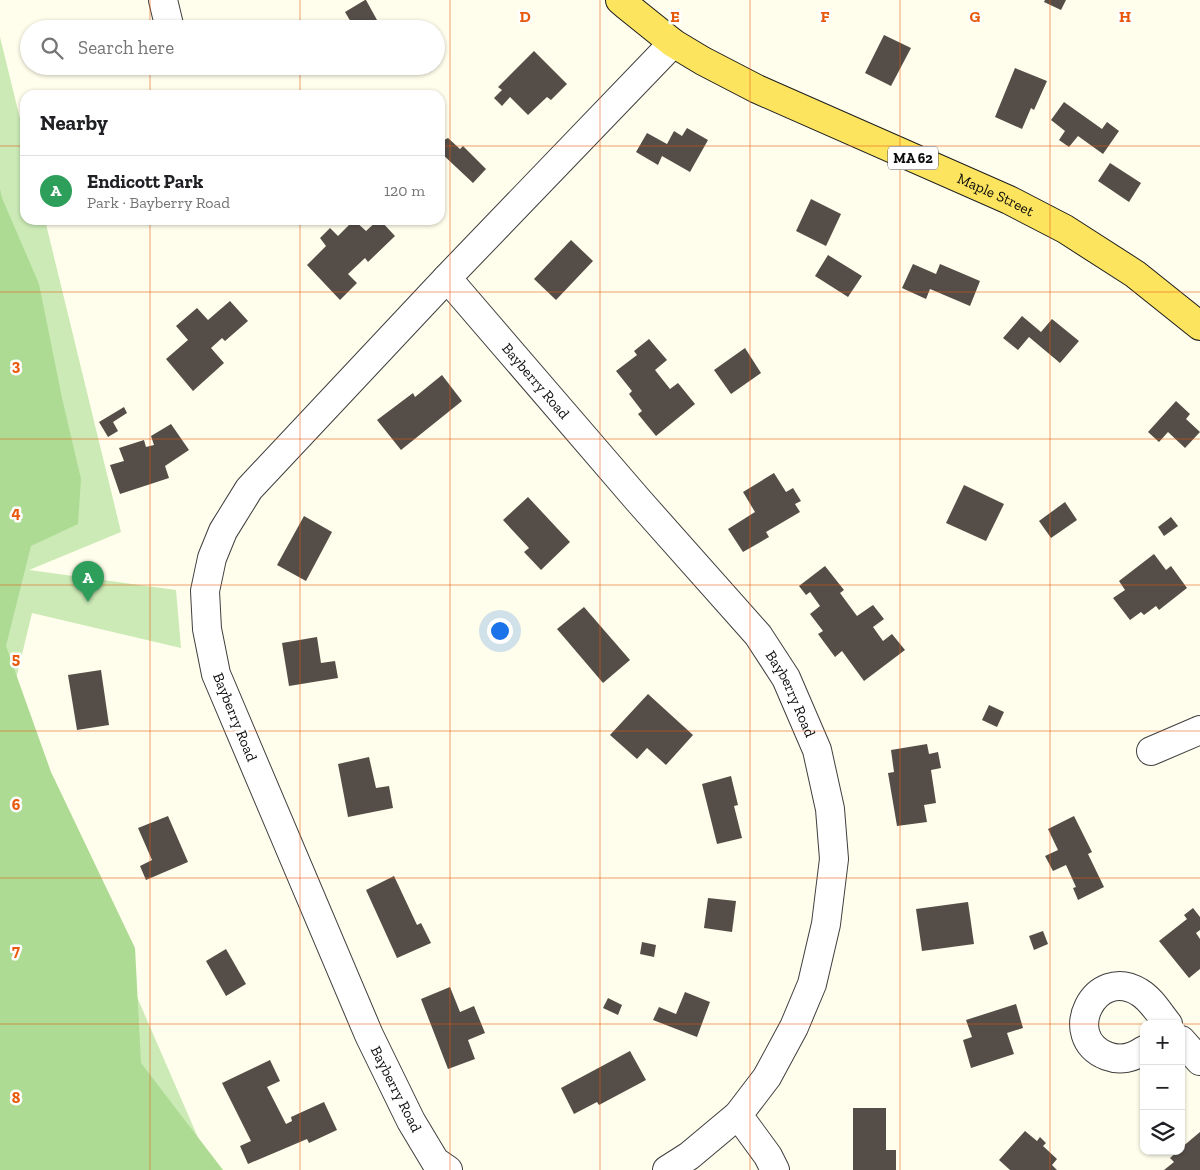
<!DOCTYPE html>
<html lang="en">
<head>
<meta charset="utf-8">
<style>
  :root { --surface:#fff; --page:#f2f2f2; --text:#202124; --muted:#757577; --line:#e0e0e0; --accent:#0f766e }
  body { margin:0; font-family:"Zilla Slab",serif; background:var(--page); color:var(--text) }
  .controls { position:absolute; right:15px; bottom:15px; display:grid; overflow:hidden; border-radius:10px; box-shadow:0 1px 4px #0004 }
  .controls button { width:45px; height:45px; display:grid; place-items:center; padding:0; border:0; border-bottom:1px solid var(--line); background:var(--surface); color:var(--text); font:25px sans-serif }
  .you { position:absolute; left:499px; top:630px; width:18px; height:18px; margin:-12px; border:4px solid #fff; border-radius:50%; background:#1a73e8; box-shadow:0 0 0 8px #1a73e833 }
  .badge { display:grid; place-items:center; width:32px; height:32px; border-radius:50%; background:var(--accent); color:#fff; font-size:16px; font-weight:700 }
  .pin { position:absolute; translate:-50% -41px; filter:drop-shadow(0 1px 2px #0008) }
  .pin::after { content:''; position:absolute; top:26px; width:18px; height:15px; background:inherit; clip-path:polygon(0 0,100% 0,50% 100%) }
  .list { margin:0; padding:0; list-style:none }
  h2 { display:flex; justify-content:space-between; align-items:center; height:65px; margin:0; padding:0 20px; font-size:21px }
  h2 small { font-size:16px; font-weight:400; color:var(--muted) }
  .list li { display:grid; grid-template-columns:32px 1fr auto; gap:15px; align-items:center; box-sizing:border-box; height:70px; padding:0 20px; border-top:1px solid var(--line) }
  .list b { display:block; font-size:19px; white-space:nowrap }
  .list p { margin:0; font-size:16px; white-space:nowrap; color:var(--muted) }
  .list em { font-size:16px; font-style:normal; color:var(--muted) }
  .icon { flex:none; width:28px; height:28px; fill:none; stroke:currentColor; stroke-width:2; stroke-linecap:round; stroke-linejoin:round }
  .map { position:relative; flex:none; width:1200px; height:1170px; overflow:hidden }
  .search { position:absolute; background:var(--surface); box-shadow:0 1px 4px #0004; left:20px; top:20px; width:425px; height:55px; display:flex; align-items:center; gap:12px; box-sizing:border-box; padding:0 18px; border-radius:28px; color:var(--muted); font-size:19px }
  .panel { position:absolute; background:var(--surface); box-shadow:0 1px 4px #0004; left:20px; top:90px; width:425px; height:135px; border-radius:15px }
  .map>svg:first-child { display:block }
  .green { fill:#cbeab5 }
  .forest { fill:#addb94 }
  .building { fill:#554e48 }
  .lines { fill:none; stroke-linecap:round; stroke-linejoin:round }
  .street-casing { stroke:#3f3f3f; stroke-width:30 }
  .primary-casing { stroke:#1d1d1d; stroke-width:30 }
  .street { stroke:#fff; stroke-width:28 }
  .primary { stroke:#fce45f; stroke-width:28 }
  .grid { fill:none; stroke:#e8590c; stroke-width:1; stroke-opacity:0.55 }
  .labels { text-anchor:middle; stroke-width:5; stroke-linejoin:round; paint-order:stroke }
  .shield { fill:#fff; stroke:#555; stroke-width:1 }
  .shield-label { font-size:14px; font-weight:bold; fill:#0c0c0c }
  .street-label { font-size:15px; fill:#0c0c0c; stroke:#fff }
  .grid-label { font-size:16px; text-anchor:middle; font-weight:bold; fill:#e8590c; stroke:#fff; stroke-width:5; stroke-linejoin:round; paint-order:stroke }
</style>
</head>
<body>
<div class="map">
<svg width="1200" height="1170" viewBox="0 0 1200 1170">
  <rect width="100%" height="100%" fill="#fffdeb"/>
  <!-- green -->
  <polygon class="green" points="0,37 25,139 25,220 45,220 121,532 29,570 176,590 181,648 32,613 10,704 212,1170 0,1170"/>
  <!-- forest -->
  <polygon class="forest" points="0,189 2,198 39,284 62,398 81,479 78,524 31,546 6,646 51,772 135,948 141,1063 223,1170 0,1170"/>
  <!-- building -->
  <g class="building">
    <polygon points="365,0 366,0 377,20 363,29 355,29 345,12"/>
    <polygon points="1045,0 1066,0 1061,10 1044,2"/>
    <polygon points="884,35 911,48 891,86 865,73"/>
    <polygon points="534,51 567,84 551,100 547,97 528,115 510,97 502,106 494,98 502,90 498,87"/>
    <polygon points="1015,68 1047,81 1034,110 1031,108 1022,129 995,117"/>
    <polygon points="1064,102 1102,129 1107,122 1119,131 1103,154 1078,136 1069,147 1059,140 1065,131 1051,120"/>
    <polygon points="687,128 708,140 690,172 662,156 658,165 636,152 647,133 667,144 674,131 682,136"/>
    <polygon points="448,138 460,149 463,146 486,169 473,183 440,152 440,142"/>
    <polygon points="1110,163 1141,183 1129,202 1098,181"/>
    <polygon points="811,199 841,214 826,246 796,231"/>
    <polygon points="354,220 366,231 378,220 380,220 395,236 368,262 365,258 348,274 357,283 340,300 307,265 326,246 320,238 330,228 338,236"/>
    <polygon points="571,240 593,261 556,300 534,279"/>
    <polygon points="828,255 862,276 848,297 815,276"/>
    <polygon points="913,264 936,274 940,264 980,281 970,306 930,289 926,299 902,288"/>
    <polygon points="230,301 248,321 225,341 222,338 211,348 224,363 193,391 166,359 188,340 176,326 197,308 208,320"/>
    <polygon points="1022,316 1041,332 1052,319 1079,341 1060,363 1029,337 1018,350 1003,338"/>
    <polygon points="649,339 667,360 655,370 670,389 678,383 695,404 656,436 638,414 642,411 629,394 632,391 616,371 637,355 634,351"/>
    <polygon points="745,348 761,373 731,394 714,370"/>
    <polygon points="442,375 462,401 401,450 377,420 413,393 415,397"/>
    <polygon points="1176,401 1190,414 1186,419 1200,432 1185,448 1168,432 1159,442 1148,432"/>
    <polygon points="124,407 127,413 113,422 118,431 108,437 99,422"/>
    <polygon points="171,424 189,450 165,466 169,478 120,494 110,465 124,461 119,448 144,440 146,447 154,445 151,436"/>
    <polygon points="774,473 786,492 793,488 801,501 795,504 800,512 766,532 769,537 743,552 728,529 755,512 743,492"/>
    <polygon points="964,485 1004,504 986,541 946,523"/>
    <polygon points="528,497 570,542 541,570 524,552 529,548 503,520"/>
    <polygon points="1065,502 1077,520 1051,538 1039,521"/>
    <polygon points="304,516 332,532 306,581 277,565"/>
    <polygon points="1171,517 1178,526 1164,536 1158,527"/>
    <polygon points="1154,554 1166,570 1171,566 1187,588 1159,610 1156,606 1144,615 1141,612 1130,620 1113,598 1125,590 1119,581"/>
    <polygon points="825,566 844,590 840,593 857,616 873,605 884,619 873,627 883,641 892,634 905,650 864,681 842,651 835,657 818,634 823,631 810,614 820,606 810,592 806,595 799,586"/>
    <polygon points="584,607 630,660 603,683 557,629"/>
    <polygon points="317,637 321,663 335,661 338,678 289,686 282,643"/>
    <polygon points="101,670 109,725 77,730 68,675"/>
    <polygon points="648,694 693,735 666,765 647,748 637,759 610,735"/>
    <polygon points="989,705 1004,712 997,727 982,720"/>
    <polygon points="927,744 929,754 938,752 941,768 931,770 936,803 924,805 927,822 897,826 888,773 894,772 891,750"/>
    <polygon points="369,757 376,788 389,786 393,808 348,817 338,764"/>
    <polygon points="731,776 738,805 734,806 742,838 717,844 702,784"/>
    <polygon points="168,816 188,862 146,880 140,866 152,860 138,828"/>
    <polygon points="1074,816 1092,852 1088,854 1104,887 1078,900 1073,888 1076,887 1066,865 1053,871 1045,856 1058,850 1048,829"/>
    <polygon points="394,876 417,925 421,923 431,943 397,958 366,890"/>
    <polygon points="708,898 736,901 732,932 704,928"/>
    <polygon points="968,902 974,944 922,951 916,909"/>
    <polygon points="1193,908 1200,917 1200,930 1196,933 1200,939 1200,969 1189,978 1159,941 1187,919 1184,915"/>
    <polygon points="1043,931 1048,944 1034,950 1029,936"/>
    <polygon points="642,942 656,945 654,957 640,954"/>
    <polygon points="226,949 246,984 226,996 206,961"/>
    <polygon points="450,987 460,1012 474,1006 485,1033 468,1040 475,1059 448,1069 421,999"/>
    <polygon points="685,992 710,1002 697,1037 653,1020 659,1007 676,1014"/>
    <polygon points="608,998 622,1005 618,1015 603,1008"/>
    <polygon points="1016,1004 1023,1028 1007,1033 1014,1054 971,1068 963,1040 972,1037 966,1020"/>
    <polygon points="630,1051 646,1080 599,1105 597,1102 574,1114 561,1088"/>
    <polygon points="270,1060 280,1081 267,1087 286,1124 292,1121 291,1117 324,1102 337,1130 309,1143 307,1139 248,1164 240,1146 251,1141 222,1083"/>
    <polygon points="853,1108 886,1108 886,1150 896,1150 896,1170 853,1170"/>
    <polygon points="1025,1131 1037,1141 1040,1137 1046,1143 1043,1146 1057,1159 1052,1165 1057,1170 1010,1170 999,1160"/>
    <polygon points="1200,1132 1200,1170 1164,1170 1174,1162 1170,1158 1178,1151 1181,1151 1181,1148"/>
  </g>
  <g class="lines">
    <defs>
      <g id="street">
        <polyline points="163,0 170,29"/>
        <path id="s1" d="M 447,278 L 638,500 L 758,635 L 786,678 L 817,750 L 830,809 L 834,859 L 826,924 L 812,984 L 794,1027 L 767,1077 L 738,1115 L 689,1156 L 667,1170"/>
        <polyline points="1151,751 1200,730"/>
        <polyline points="1181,1040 1200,1061"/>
        <path d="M 1144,1050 C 1133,1058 1120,1061 1107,1056 C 1059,1037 1095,965 1139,992 C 1151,999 1159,1013 1168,1024"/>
        <polyline points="738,1115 768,1156 775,1170"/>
        <polyline points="448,1170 435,1161 411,1121 369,1035 216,674 207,629 205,591 212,558 223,531 249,489 447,278 673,43"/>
      </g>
      <g id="primary">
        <path id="s2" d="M 620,0 L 627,6 L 673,43 L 703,61 L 757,89 L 1009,200 L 1065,229 L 1135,274 L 1200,326"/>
      </g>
    </defs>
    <!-- street casing -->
    <use href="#street" class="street-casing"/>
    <!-- primary casing -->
    <use href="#primary" class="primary-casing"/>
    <!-- street -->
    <use href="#street" class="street"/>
    <!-- primary -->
    <use href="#primary" class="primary"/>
  </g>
  <!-- grid -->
  <path class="grid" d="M 150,0 L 150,29M 300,0 L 300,29M 450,0 L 450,1170M 600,0 L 600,1170M 750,0 L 750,1170M 900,0 L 900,1170M 1050,0 L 1050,1170M 150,66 L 150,95M 300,66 L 300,95M 0,146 L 25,146M 440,146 L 1200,146M 150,220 L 150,1170M 300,220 L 300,1170M 0,292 L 1200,292M 0,439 L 1200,439M 0,585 L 1200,585M 0,731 L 1200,731M 0,878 L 1200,878M 0,1024 L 1144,1024M 1144,1024 L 1181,1024M 1181,1024 L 1200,1024"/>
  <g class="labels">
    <!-- shield labels -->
    <rect class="shield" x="888" y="146.5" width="50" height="23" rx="4"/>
    <g class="shield-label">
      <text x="913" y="163">MA 62</text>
    </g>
    <!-- street labels -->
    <g class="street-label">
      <text dy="5" stroke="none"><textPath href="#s2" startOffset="425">Maple Street</textPath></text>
      <text dy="5" stroke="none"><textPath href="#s1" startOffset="136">Bayberry Road</textPath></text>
      <text dy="5" stroke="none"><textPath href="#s1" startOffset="541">Bayberry Road</textPath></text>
      <text transform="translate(235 717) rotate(68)" y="5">Bayberry Road</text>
      <text transform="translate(396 1089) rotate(63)" y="5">Bayberry Road</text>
    </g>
  </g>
  <g class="grid-label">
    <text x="525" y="22">D</text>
    <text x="675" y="22">E</text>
    <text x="825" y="22">F</text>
    <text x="975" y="22">G</text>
    <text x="1125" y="22">H</text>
    <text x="16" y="371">3</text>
    <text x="16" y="518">4</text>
    <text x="16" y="664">5</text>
    <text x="16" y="810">6</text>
    <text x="16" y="956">7</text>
    <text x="16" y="1103">8</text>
  </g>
</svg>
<div class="controls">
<button>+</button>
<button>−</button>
<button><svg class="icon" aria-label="layers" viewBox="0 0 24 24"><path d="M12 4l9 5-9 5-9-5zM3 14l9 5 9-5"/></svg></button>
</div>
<div class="you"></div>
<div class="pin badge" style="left:88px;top:602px;background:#2e9e5b">A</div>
<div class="search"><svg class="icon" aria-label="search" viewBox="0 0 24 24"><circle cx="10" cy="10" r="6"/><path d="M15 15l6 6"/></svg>Search here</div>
<section class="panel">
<h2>Nearby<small></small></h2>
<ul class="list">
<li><span class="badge" style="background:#2e9e5b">A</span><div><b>Endicott Park</b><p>Park · Bayberry Road</p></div><em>120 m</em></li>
</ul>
</section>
</div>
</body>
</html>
